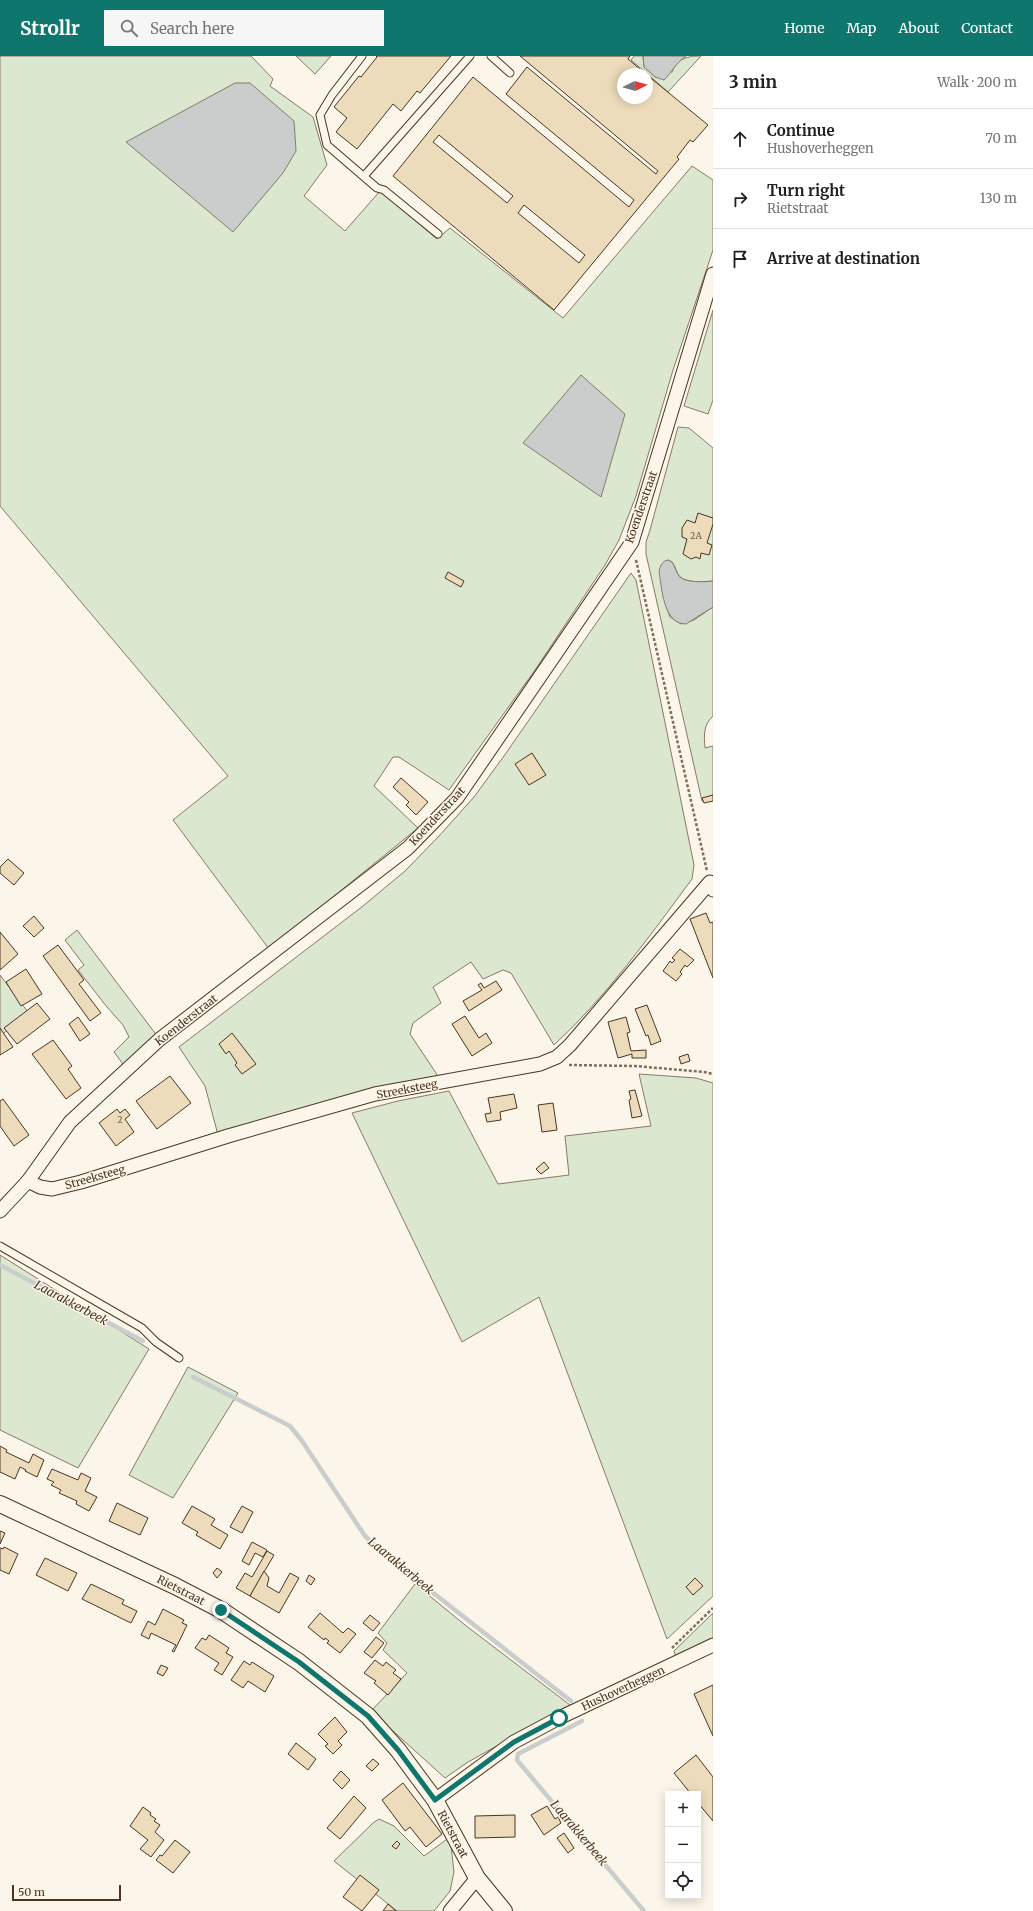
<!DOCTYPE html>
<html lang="en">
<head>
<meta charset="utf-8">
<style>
  :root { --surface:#fff; --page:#f6f6f6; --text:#202124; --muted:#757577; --line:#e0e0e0; --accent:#0f766e }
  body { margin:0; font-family:Merriweather,serif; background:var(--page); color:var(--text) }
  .controls { position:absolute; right:12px; bottom:12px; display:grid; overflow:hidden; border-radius:0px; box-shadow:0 2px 10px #0003 }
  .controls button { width:36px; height:36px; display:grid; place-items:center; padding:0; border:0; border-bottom:1px solid var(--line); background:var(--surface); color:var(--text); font:20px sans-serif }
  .compass { position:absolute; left:617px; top:12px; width:36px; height:36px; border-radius:50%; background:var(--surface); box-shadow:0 2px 10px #0003; rotate:85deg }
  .scale { position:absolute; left:12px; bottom:10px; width:109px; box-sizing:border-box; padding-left:4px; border:2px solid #4a3520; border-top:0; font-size:11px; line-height:14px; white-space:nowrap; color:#4a3520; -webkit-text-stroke:3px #fbf6e9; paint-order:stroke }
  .stop { position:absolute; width:12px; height:12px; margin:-9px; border:3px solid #0f766e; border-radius:50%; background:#fff }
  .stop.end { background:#0f766e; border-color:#fff; box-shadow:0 1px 4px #0008 }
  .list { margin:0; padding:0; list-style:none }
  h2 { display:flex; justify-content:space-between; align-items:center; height:52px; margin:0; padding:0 16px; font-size:17px }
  h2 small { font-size:13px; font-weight:400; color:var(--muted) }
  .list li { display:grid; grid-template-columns:26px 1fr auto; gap:12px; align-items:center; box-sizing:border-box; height:60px; padding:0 16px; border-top:1px solid var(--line) }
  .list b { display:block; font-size:15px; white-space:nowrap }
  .list p { margin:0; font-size:13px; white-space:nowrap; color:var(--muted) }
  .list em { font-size:13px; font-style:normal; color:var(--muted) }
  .icon { flex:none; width:22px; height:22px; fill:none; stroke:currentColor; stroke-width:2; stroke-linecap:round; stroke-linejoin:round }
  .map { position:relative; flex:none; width:713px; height:1855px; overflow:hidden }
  header { display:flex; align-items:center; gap:24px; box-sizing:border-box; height:56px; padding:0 20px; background:var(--accent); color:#fff }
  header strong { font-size:19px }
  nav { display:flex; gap:22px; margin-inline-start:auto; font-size:14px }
  .search { width:280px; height:36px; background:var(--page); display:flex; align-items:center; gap:10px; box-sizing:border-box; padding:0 14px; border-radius:0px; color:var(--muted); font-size:15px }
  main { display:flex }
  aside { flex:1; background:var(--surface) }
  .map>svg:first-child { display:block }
  .green { fill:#dce7d0; stroke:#887966 }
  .water { fill:#c9cecd; stroke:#887966 }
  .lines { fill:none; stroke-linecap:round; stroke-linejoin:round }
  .stream { stroke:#c9cecd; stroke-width:4.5 }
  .building { fill:#ecdcbc; stroke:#4a3520; fill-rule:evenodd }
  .service-casing { stroke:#4a3520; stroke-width:9 }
  .minor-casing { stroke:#4a3520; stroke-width:15 }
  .tertiary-casing { stroke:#4a3520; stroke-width:18 }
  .path { stroke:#7f6f5c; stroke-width:2.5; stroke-dasharray:3 2; stroke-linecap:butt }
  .service { stroke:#fbf6e9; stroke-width:7 }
  .minor { stroke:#fbf6e9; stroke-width:13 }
  .tertiary { stroke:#fbf6e9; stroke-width:16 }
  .route { stroke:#0f766e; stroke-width:5 }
  .labels { text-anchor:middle; stroke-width:3; stroke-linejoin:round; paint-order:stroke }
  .number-label { font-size:9px; fill:#725f47 }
  .street-label { font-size:11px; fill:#4a3520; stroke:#fbf6e9 }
  .water-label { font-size:12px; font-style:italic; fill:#4a3520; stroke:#fbf6e9 }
</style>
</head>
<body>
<header>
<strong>Strollr</strong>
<div class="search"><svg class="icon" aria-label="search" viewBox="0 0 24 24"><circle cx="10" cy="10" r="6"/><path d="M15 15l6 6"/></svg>Search here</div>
<nav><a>Home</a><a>Map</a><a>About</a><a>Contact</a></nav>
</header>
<main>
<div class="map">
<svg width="713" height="1855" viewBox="0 0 713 1855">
  <rect width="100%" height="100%" fill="#fbf6e9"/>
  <!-- green -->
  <g class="green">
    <polygon points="0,0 251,0 273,23 270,30 313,61 327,109 304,140 345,175 380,135 437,183 450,172 563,262 692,110 713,124 713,194 673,314 636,440 619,484 605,509 535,614 449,734 399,701 393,701 374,730 418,772 269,893 173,764 228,720 0,450"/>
    <polygon points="296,0 331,0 315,18"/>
    <path d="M 634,0 L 643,0 L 644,11 L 672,16 C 678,2 687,0 701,0 L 668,36 L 631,4 Z"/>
    <polygon points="713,254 713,344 708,358 684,350"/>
    <path d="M 678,371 L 689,372 L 713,392 L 713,525 C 704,526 687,527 680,521 C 676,517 676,510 672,506 L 668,504 L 666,550 L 670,561 L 681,568 L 694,564 L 713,551 L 713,660 C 703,669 704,680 705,692 L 713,690 L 713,740 L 702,745 L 646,498 L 646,486 L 650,474 Z"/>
    <path d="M 631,517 L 636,524 L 694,809 L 692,823 C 649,881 607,940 554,989 L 511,917 L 503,914 L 483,923 L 471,906 L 433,931 L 441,947 L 413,967 L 410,978 L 438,1020 L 218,1079 L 205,1030 L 179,991 L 363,850 L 405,815 L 439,780 L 474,741 L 504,700 Z"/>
    <polygon points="77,874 158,981 123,1008 114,996 129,981 123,969 107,951 78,914 84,909 65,884"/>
    <polygon points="0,919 28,956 3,978 0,973"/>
    <polygon points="639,1018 696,1022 713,1027 713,1540 667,1583 539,1241 462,1286 352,1057 398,1045 449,1035 498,1128 569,1119 565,1080 651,1070"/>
    <polygon points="0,1199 149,1293 78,1412 0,1374"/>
    <polygon points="188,1311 238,1337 173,1442 129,1419"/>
    <polygon points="415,1528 465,1569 570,1649 468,1706 445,1722 371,1655 407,1617 383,1594 387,1587 378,1577"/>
    <polygon points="713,1557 713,1583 676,1601 674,1595"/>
    <polygon points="379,1763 394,1770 424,1800 450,1781 454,1816 450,1835 434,1855 397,1855 334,1805 373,1767"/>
  </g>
  <!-- water -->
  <g class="water">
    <path d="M 643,0 L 686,0 C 675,8 673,15 664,24 L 655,21 L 644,11 Z"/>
    <polygon points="235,27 250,27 294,65 296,95 283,117 233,176 126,86"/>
    <polygon points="581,319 625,358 601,441 523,387"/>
    <path d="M 668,504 L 672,506 C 675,510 676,517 680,521 C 687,527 704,526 713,525 L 713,551 L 686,568 C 663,568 662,532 659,516 C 660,510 662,505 668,504 Z"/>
  </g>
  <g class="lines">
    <!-- stream -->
    <g class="stream">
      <polyline points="0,1209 143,1285"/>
      <polyline points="193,1321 290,1370 302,1385 365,1480 385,1499 571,1645"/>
      <polyline points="582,1665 518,1698 517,1704 644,1855"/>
    </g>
  </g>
  <!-- building -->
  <g class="building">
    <polygon points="376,0 451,0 420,37 417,35 401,55 393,48 357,93 336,76 347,62 334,51 359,20 361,21 377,1"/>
    <path d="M 520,0 L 630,0 L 628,3 L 646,18 L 623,18 L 623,42 L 647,42 L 647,19 L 708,69 L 693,86 L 690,84 L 677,101 L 679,103 L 554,254 L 393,120 L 473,21 L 629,151 L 634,144 L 506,38 L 527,11 L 656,118 L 658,115 ZM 439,79 L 513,140 L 507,147 L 433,86 ZM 524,149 L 585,199 L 579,207 L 518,157 Z"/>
    <polygon points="698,457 713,462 713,468 707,487 712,489 709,499 701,497 700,503 696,501 691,503 683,498 687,483 682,481 682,472 687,464 695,467"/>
    <polygon points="448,516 464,525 461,531 445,522"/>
    <polygon points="532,697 546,719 529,729 515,708"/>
    <polygon points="401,722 428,746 416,759 406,749 409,746 393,731"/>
    <polygon points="713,739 713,745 704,747 702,742"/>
    <polygon points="8,803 24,817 14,829 0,817 0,811"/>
    <polygon points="706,857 710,867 713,866 713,922 690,863"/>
    <polygon points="34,860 44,872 34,881 23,870"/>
    <polygon points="0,876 18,898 0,914"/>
    <polygon points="58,889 84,924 79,928 101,957 90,965 43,900"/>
    <polygon points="680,893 694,904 687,911 685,909 680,916 682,918 676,925 663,915 670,905 672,907 675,904 672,902"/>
    <polygon points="26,913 42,938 21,950 6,926"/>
    <polygon points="496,925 502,934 469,955 463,945 482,934 478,929 481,927 484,932"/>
    <polygon points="37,947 50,963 17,988 4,972"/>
    <polygon points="647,949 661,985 651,989 648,979 646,980 635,953"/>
    <polygon points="465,960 479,982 486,977 492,987 472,1000 452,968"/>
    <polygon points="78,961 90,978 80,985 69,968"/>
    <polygon points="626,961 630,976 627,977 631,995 646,994 646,1002 632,1002 632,998 618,1002 608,966"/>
    <polygon points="0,972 13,991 0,999"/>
    <polygon points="232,977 256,1008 242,1018 235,1009 237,1007 229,995 226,998 219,988"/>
    <polygon points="53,984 72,1010 68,1013 81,1032 66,1043 32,998"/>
    <polygon points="688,998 690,1005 681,1008 679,1001"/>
    <polygon points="170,1020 191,1047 157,1073 136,1045"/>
    <polygon points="635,1034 642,1060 632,1062 629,1044 631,1043 629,1035"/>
    <polygon points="514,1038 517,1052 500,1056 501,1064 487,1066 485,1058 491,1057 488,1042"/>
    <polygon points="3,1043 29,1079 14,1090 0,1070 0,1045"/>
    <polygon points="553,1047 557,1074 542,1076 538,1049"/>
    <polygon points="117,1053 120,1057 125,1053 130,1059 125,1063 134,1076 116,1090 99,1067"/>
    <polygon points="544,1106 549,1112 541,1118 536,1113"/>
    <polygon points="0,1390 7,1394 6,1396 29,1407 33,1398 44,1404 37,1421 25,1415 26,1414 20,1411 15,1423 0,1416"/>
    <polygon points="52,1413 78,1424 81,1417 91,1422 85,1435 97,1441 89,1455 76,1448 77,1445 59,1437 61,1434 51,1429 54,1426 47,1423"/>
    <polygon points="117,1447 148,1462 140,1479 109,1465"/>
    <polygon points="192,1450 215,1463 211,1469 228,1479 220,1493 196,1479 198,1476 182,1467"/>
    <polygon points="242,1450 253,1456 242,1477 230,1471"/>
    <polygon points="0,1475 5,1477 0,1488"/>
    <polygon points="252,1486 267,1494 263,1501 255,1497 249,1509 242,1505"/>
    <polygon points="4,1491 18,1498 9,1518 0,1514 0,1492 3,1493"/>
    <polygon points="267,1495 274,1499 250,1540 236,1532 245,1517 252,1521"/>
    <polygon points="45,1502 77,1517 68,1535 36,1519"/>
    <polygon points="217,1512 222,1516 217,1522 213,1517"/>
    <polygon points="264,1515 269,1522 267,1530 279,1537 290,1517 299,1522 279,1557 250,1540"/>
    <polygon points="309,1519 315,1523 311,1529 306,1525"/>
    <polygon points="695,1522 703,1530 693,1539 686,1531"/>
    <polygon points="91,1528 124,1544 122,1548 137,1555 131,1567 82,1543"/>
    <polygon points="163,1553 184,1564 182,1567 187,1569 174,1596 172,1595 176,1589 151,1577 149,1583 141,1579 148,1565 155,1569"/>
    <polygon points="320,1557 343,1577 348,1572 356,1578 340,1597 327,1587 329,1585 325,1582 324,1584 308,1571"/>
    <polygon points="370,1559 380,1567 373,1575 363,1567"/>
    <polygon points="209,1579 229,1592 226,1597 233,1601 222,1619 214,1614 219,1607 195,1592 202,1582 206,1584"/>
    <polygon points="376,1581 384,1587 372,1602 364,1596"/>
    <polygon points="375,1604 383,1610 386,1606 396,1614 393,1617 401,1623 388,1639 374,1627 376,1625 364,1617"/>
    <polygon points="244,1605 250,1609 252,1606 274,1620 265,1636 248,1625 243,1632 231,1624"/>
    <polygon points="161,1609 168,1612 163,1620 157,1617"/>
    <polygon points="713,1629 713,1680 694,1638"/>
    <polygon points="335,1661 347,1676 338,1685 342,1689 333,1698 325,1690 328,1688 318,1678"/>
    <polygon points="296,1687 316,1703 308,1714 288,1698"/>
    <polygon points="696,1699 713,1721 713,1765 698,1747 698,1738 691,1738 674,1717"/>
    <polygon points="373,1703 379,1708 372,1715 366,1710"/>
    <polygon points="341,1715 350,1724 342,1733 333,1724"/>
    <polygon points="403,1727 442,1778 426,1791 410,1771 405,1775 382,1744"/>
    <polygon points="354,1740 366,1752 340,1783 327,1772"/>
    <polygon points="547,1750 555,1763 558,1761 561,1767 544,1779 531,1759"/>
    <polygon points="143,1751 151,1757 150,1759 156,1763 154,1765 160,1769 155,1776 164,1784 151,1801 140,1793 148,1784 130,1770"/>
    <polygon points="515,1759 515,1781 475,1782 475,1760"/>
    <polygon points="564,1777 574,1792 568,1797 557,1782"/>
    <polygon points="175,1784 190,1796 173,1817 156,1804 160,1799 162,1800"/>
    <polygon points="397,1785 400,1788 396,1793 392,1790"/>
    <polygon points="360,1819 379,1834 362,1855 343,1841"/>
    <polygon points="388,1848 396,1855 383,1855"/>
  </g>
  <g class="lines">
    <defs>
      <g id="service">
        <polyline points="362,0 332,39 320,59 327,89 377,132 384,134 438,178"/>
        <polyline points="491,0 510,17"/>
        <polyline points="364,120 470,0"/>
        <polyline points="0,1190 142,1272 156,1286 179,1302"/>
      </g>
      <g id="minor">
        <polyline points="28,1125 40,1131 52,1133 81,1126 228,1080 375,1038 540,1008 557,1001 570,989 710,826 713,834"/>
        <polyline points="0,1155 28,1125 70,1066 160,983 408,792 457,742 632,486 713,218"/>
        <polyline points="435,1744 514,1686 559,1662 713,1589"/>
        <polyline points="450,1855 477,1822"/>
      </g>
      <polyline id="tertiary" points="0,1448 175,1530 221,1554 299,1606 368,1660 398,1694 435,1744 477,1822 504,1855"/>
    </defs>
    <!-- service casing -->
    <use href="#service" class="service-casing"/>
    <!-- minor casing -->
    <use href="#minor" class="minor-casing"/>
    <!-- tertiary casing -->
    <use href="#tertiary" class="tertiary-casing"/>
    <!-- path -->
    <g class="path">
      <polyline points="636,504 707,815"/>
      <polyline points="569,1009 635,1010 704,1016 713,1018"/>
      <polyline points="672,1592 713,1552"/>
    </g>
    <!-- service -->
    <use href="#service" class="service"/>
    <!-- minor -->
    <use href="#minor" class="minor"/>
    <!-- tertiary -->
    <use href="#tertiary" class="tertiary"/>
  </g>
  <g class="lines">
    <!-- route -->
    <polyline class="route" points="221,1554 299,1606 368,1660 398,1694 435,1744 514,1686 559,1662"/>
  </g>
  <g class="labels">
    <!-- number labels -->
    <g class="number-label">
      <text x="696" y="483">2A</text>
      <text x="120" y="1067">2</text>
    </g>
    <!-- street labels -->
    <g class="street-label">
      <text transform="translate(641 451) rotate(-71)" y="4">Koenderstraat</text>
      <text transform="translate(437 760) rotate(-47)" y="4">Koenderstraat</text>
      <text transform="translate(186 964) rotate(-38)" y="4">Koenderstraat</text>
      <text transform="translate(407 1033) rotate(-11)" y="4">Streeksteeg</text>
      <text transform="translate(95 1121) rotate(-16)" y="4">Streeksteeg</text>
      <text transform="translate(181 1534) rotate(27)" y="4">Rietstraat</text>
      <text transform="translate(623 1632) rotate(-25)" y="4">Hushoverheggen</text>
      <text transform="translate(453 1778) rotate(62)" y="4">Rietstraat</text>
    </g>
    <!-- water labels -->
    <g class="water-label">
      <text transform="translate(71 1247) rotate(28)" y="4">Laarakkerbeek</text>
      <text transform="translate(401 1510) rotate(40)" y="4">Laarakkerbeek</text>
      <text transform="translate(579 1777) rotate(50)" y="4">Laarakkerbeek</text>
    </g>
  </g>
</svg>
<div class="controls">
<button>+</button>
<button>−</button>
<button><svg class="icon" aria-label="locate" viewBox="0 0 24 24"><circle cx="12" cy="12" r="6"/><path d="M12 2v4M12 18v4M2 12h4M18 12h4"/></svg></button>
</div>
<svg class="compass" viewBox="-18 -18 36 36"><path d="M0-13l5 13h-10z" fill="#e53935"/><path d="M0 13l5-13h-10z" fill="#757577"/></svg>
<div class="scale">50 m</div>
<div class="stop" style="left:559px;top:1662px"></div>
<div class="stop end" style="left:221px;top:1554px"></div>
</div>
<aside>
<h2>3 min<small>Walk · 200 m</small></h2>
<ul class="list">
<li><svg class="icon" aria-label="ahead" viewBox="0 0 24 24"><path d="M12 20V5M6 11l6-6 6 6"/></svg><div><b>Continue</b><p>Hushoverheggen</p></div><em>70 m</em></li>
<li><svg class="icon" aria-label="right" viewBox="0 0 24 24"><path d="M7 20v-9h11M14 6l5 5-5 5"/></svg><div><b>Turn right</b><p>Rietstraat</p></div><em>130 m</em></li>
<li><svg class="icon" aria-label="arrive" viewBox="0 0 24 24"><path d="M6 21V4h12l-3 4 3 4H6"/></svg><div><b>Arrive at destination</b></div></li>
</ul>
</aside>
</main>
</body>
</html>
